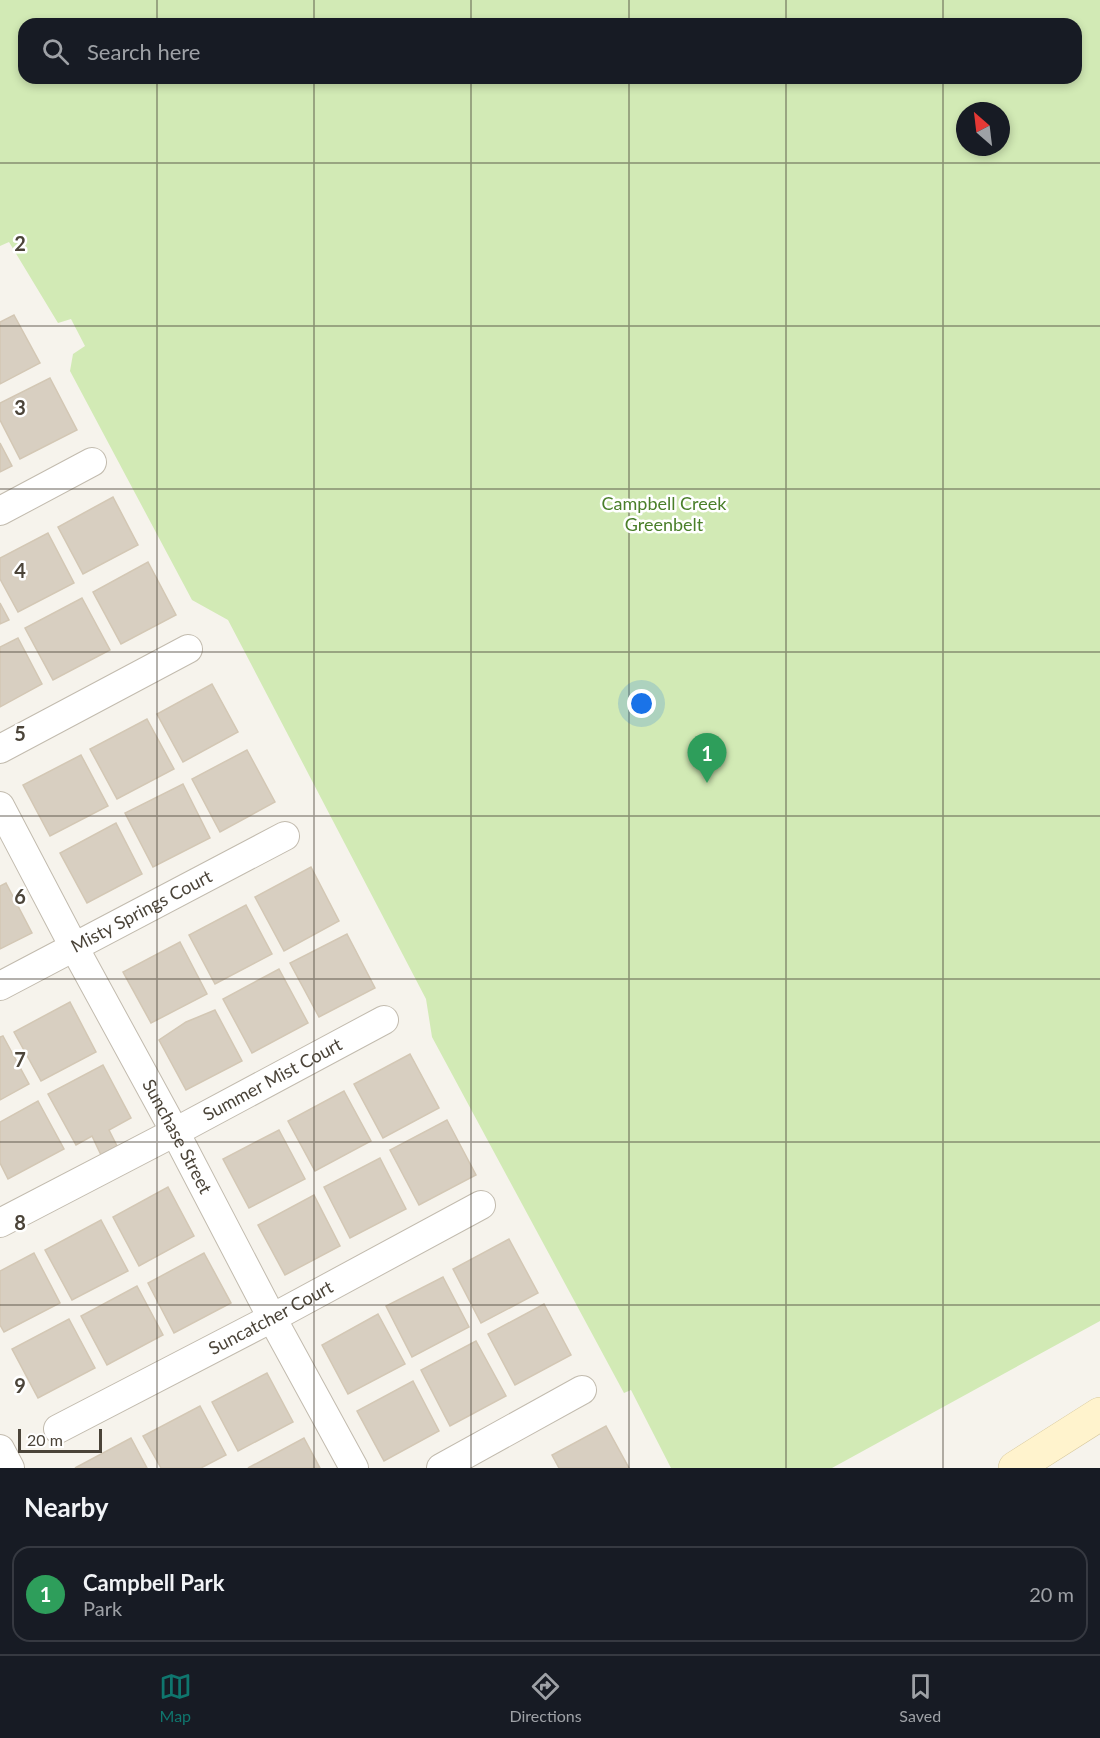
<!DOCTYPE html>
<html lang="en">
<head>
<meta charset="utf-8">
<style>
  :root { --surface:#171b24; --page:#20242c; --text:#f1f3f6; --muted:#9ea1a6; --line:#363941; --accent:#0f766e }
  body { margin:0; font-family:Lato,sans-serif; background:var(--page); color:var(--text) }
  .compass { position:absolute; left:956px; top:102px; width:54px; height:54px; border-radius:50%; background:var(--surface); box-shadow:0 3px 9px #0003; rotate:332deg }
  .scale { position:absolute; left:18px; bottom:15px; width:84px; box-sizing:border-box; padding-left:6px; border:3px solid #4b4439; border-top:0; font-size:16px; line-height:21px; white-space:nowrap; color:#4b4439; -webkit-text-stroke:4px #fff; paint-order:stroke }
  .you { position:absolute; left:642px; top:704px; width:21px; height:21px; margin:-15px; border:4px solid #fff; border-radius:50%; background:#1a73e8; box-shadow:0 0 0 9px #1a73e833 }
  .badge { display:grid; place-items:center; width:39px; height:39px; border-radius:50%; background:var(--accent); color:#fff; font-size:20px; font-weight:700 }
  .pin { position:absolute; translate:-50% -50px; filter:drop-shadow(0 2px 3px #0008) }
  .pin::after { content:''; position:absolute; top:32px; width:21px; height:18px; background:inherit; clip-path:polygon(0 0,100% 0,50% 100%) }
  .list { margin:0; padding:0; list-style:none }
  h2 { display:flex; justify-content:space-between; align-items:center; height:78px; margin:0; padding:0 24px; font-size:26px }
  h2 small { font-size:20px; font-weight:400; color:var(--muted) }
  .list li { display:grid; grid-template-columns:39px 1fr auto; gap:18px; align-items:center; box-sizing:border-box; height:96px; margin:0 12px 12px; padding:0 12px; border:2px solid var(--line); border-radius:18px }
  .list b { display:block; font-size:22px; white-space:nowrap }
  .list p { margin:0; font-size:20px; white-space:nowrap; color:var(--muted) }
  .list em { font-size:20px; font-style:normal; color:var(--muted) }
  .icon { flex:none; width:33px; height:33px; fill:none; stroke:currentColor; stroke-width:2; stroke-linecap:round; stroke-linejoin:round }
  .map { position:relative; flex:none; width:1100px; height:1468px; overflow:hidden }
  .search { position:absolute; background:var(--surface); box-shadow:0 3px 9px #0003; left:18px; right:18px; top:18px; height:66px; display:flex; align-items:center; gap:15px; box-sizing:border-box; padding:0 21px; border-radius:18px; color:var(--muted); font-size:22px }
  .sheet { height:186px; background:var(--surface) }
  nav { display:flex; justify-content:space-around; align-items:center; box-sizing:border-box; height:84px; border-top:2px solid var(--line); background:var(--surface); font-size:16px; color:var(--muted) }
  nav a { display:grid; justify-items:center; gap:3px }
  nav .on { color:var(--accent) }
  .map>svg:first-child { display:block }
  .green { fill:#d2eab5; fill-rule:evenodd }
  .building { fill:#d8cfc1; stroke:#d3c7b4; stroke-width:1.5 }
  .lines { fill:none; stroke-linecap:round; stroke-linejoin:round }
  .street-casing { stroke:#c2bbae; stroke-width:30 }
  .secondary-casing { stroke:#d6c79b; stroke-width:34 }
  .street { stroke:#fff; stroke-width:28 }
  .secondary { stroke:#fff3cd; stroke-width:33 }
  .grid { fill:none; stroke:#4b4439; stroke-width:1.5; stroke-opacity:0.55 }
  .labels { text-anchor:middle; stroke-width:5; stroke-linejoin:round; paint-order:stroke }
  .park-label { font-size:18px; fill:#4a7f2a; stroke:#fff }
  .street-label { font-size:18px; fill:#4b4439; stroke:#fff }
  .grid-label { font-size:20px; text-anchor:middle; font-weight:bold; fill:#4b4439; stroke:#fff; stroke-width:5; stroke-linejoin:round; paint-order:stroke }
</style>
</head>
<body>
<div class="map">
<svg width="1100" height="1468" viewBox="0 0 1100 1468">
  <rect width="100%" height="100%" fill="#f6f3ec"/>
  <!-- green -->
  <path class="green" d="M 0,0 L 1100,0 L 1100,1321 L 832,1468 L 671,1468 L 631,1390 L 624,1393 L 432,1037 L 426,999 L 228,620 L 192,600 L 70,371 L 73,354 L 85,346 L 71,319 L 58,323 L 9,242 L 0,246 ZM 24,24 L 1076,24 L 1076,78 L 24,78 ZM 965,111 L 1001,111 L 1001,147 L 965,147 Z"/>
  <!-- building -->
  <g class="building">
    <polygon points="14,315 40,363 0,384 0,322"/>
    <polygon points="50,378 77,430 20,459 0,420 0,403"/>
    <polygon points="0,443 12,466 0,472"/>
    <polygon points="113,497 138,545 83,574 58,527"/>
    <polygon points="48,533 74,583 18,612 0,579 0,558"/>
    <polygon points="148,562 176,615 121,644 93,592"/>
    <polygon points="82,598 110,650 53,680 25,628"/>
    <polygon points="0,603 9,620 0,624"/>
    <polygon points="18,638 42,684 0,707 0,647"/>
    <polygon points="212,684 238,732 183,762 157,714"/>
    <polygon points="147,719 174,769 117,799 90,749"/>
    <polygon points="247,750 275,802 220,832 192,779"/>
    <polygon points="81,755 108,806 50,836 23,785"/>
    <polygon points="183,784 210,838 153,867 125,813"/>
    <polygon points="116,823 142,874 87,903 60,853"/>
    <polygon points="311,867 339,921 284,951 255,897"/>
    <polygon points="6,883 32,933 0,949 0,886"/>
    <polygon points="246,905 272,954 215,984 189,935"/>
    <polygon points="347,934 375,988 319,1017 290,963"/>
    <polygon points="180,942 207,994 151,1023 123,972"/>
    <polygon points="279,969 308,1023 252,1053 223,999"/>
    <polygon points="70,1002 96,1052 41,1081 14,1032"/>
    <polygon points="215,1010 242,1061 186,1090 159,1040 186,1022"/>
    <polygon points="3,1036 29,1084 0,1100 0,1037"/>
    <polygon points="410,1054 439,1108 383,1138 354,1084"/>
    <polygon points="103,1065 131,1118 109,1130 117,1146 101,1155 92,1136 76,1145 48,1094"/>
    <polygon points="344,1091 371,1141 315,1171 288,1121"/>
    <polygon points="38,1101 64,1149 8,1179 0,1163 0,1122"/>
    <polygon points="447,1120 476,1175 419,1205 390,1150"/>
    <polygon points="279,1130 305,1179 249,1208 223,1159"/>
    <polygon points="380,1158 406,1209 350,1238 324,1187"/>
    <polygon points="168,1187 194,1236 139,1266 113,1217"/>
    <polygon points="314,1195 340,1246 285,1275 258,1225"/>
    <polygon points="101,1220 128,1271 72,1300 45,1250"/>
    <polygon points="509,1239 538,1293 481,1323 453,1269"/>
    <polygon points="34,1253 60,1303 4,1332 0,1325 0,1271"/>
    <polygon points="204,1253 231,1303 174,1333 148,1283"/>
    <polygon points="443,1277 469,1327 412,1357 386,1306"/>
    <polygon points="137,1286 163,1335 107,1365 81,1316"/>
    <polygon points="544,1304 571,1355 515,1385 488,1334"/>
    <polygon points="378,1314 405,1364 348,1394 322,1345"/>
    <polygon points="69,1319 95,1368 38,1398 12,1349"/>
    <polygon points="476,1341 506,1396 450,1426 421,1370"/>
    <polygon points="267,1373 293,1422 238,1451 212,1402"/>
    <polygon points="413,1381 439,1431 384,1461 357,1411"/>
    <polygon points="200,1406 226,1455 201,1468 161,1468 143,1436"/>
    <polygon points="606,1426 629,1468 559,1468 552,1455"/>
    <polygon points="131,1438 147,1468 75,1468"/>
    <polygon points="304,1438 320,1468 248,1468"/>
  </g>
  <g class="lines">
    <defs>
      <g id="street">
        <polyline points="0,511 92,462"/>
        <polyline points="0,749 188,649"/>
        <path id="s1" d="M 0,806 L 74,947 L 175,1132 L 272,1318 L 354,1468"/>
        <path id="s2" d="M 0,986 L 285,836"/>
        <path id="s3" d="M 0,1223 L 175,1132 L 384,1020"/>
        <path id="s4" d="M 58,1429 L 272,1318 L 481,1205"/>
        <polyline points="0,1449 10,1468"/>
        <polyline points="441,1468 582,1390"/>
      </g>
      <polyline id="secondary" points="1015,1468 1100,1414"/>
    </defs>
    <!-- street casing -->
    <use href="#street" class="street-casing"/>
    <!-- secondary casing -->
    <use href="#secondary" class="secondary-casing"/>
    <!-- street -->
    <use href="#street" class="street"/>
    <!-- secondary -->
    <use href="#secondary" class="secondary"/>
  </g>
  <!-- grid -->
  <path class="grid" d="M 157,0 L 157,24M 314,0 L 314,24M 471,0 L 471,24M 629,0 L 629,24M 786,0 L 786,24M 943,0 L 943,24M 157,78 L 157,1468M 314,78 L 314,1468M 471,78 L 471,1468M 629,78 L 629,1468M 786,78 L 786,1468M 943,78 L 943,1468M 0,163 L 1100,163M 0,326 L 1100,326M 0,489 L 1100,489M 0,652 L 1100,652M 0,816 L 1100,816M 0,979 L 1100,979M 0,1142 L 1100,1142M 0,1305 L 1100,1305"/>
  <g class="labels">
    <!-- park labels -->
    <g class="park-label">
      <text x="664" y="510">Campbell Creek<tspan x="664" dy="21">Greenbelt</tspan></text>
    </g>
    <!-- street labels -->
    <g class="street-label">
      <text dy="6" stroke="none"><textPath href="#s2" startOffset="160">Misty Springs Court</textPath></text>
      <text dy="6" stroke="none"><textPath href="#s3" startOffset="308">Summer Mist Court</textPath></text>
      <text dy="6" stroke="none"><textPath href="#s1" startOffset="375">Sunchase Street</textPath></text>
      <text dy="6" stroke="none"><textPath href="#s4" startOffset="240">Suncatcher Court</textPath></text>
    </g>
  </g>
  <g class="grid-label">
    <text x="20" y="251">2</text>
    <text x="20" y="415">3</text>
    <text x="20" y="578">4</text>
    <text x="20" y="741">5</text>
    <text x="20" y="904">6</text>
    <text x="20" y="1067">7</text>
    <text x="20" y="1230">8</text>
    <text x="20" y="1393">9</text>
  </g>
</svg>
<svg class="compass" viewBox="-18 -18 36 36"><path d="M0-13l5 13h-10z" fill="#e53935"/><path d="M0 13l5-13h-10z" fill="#9ea1a6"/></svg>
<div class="scale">20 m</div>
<div class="you"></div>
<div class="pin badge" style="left:707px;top:783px;background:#2e9e5b">1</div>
<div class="search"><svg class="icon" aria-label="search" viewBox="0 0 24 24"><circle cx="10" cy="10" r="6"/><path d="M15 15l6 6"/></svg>Search here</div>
</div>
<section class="sheet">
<h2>Nearby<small></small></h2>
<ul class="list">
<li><span class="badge" style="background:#2e9e5b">1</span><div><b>Campbell Park</b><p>Park</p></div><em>20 m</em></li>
</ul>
</section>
<nav>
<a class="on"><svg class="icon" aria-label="map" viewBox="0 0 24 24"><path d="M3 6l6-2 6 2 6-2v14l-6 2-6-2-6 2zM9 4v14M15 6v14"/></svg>Map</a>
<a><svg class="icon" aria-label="directions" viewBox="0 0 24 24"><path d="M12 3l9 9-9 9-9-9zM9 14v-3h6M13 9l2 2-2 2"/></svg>Directions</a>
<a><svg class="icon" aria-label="saved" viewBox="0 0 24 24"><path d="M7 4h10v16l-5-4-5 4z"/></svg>Saved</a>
</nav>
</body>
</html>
